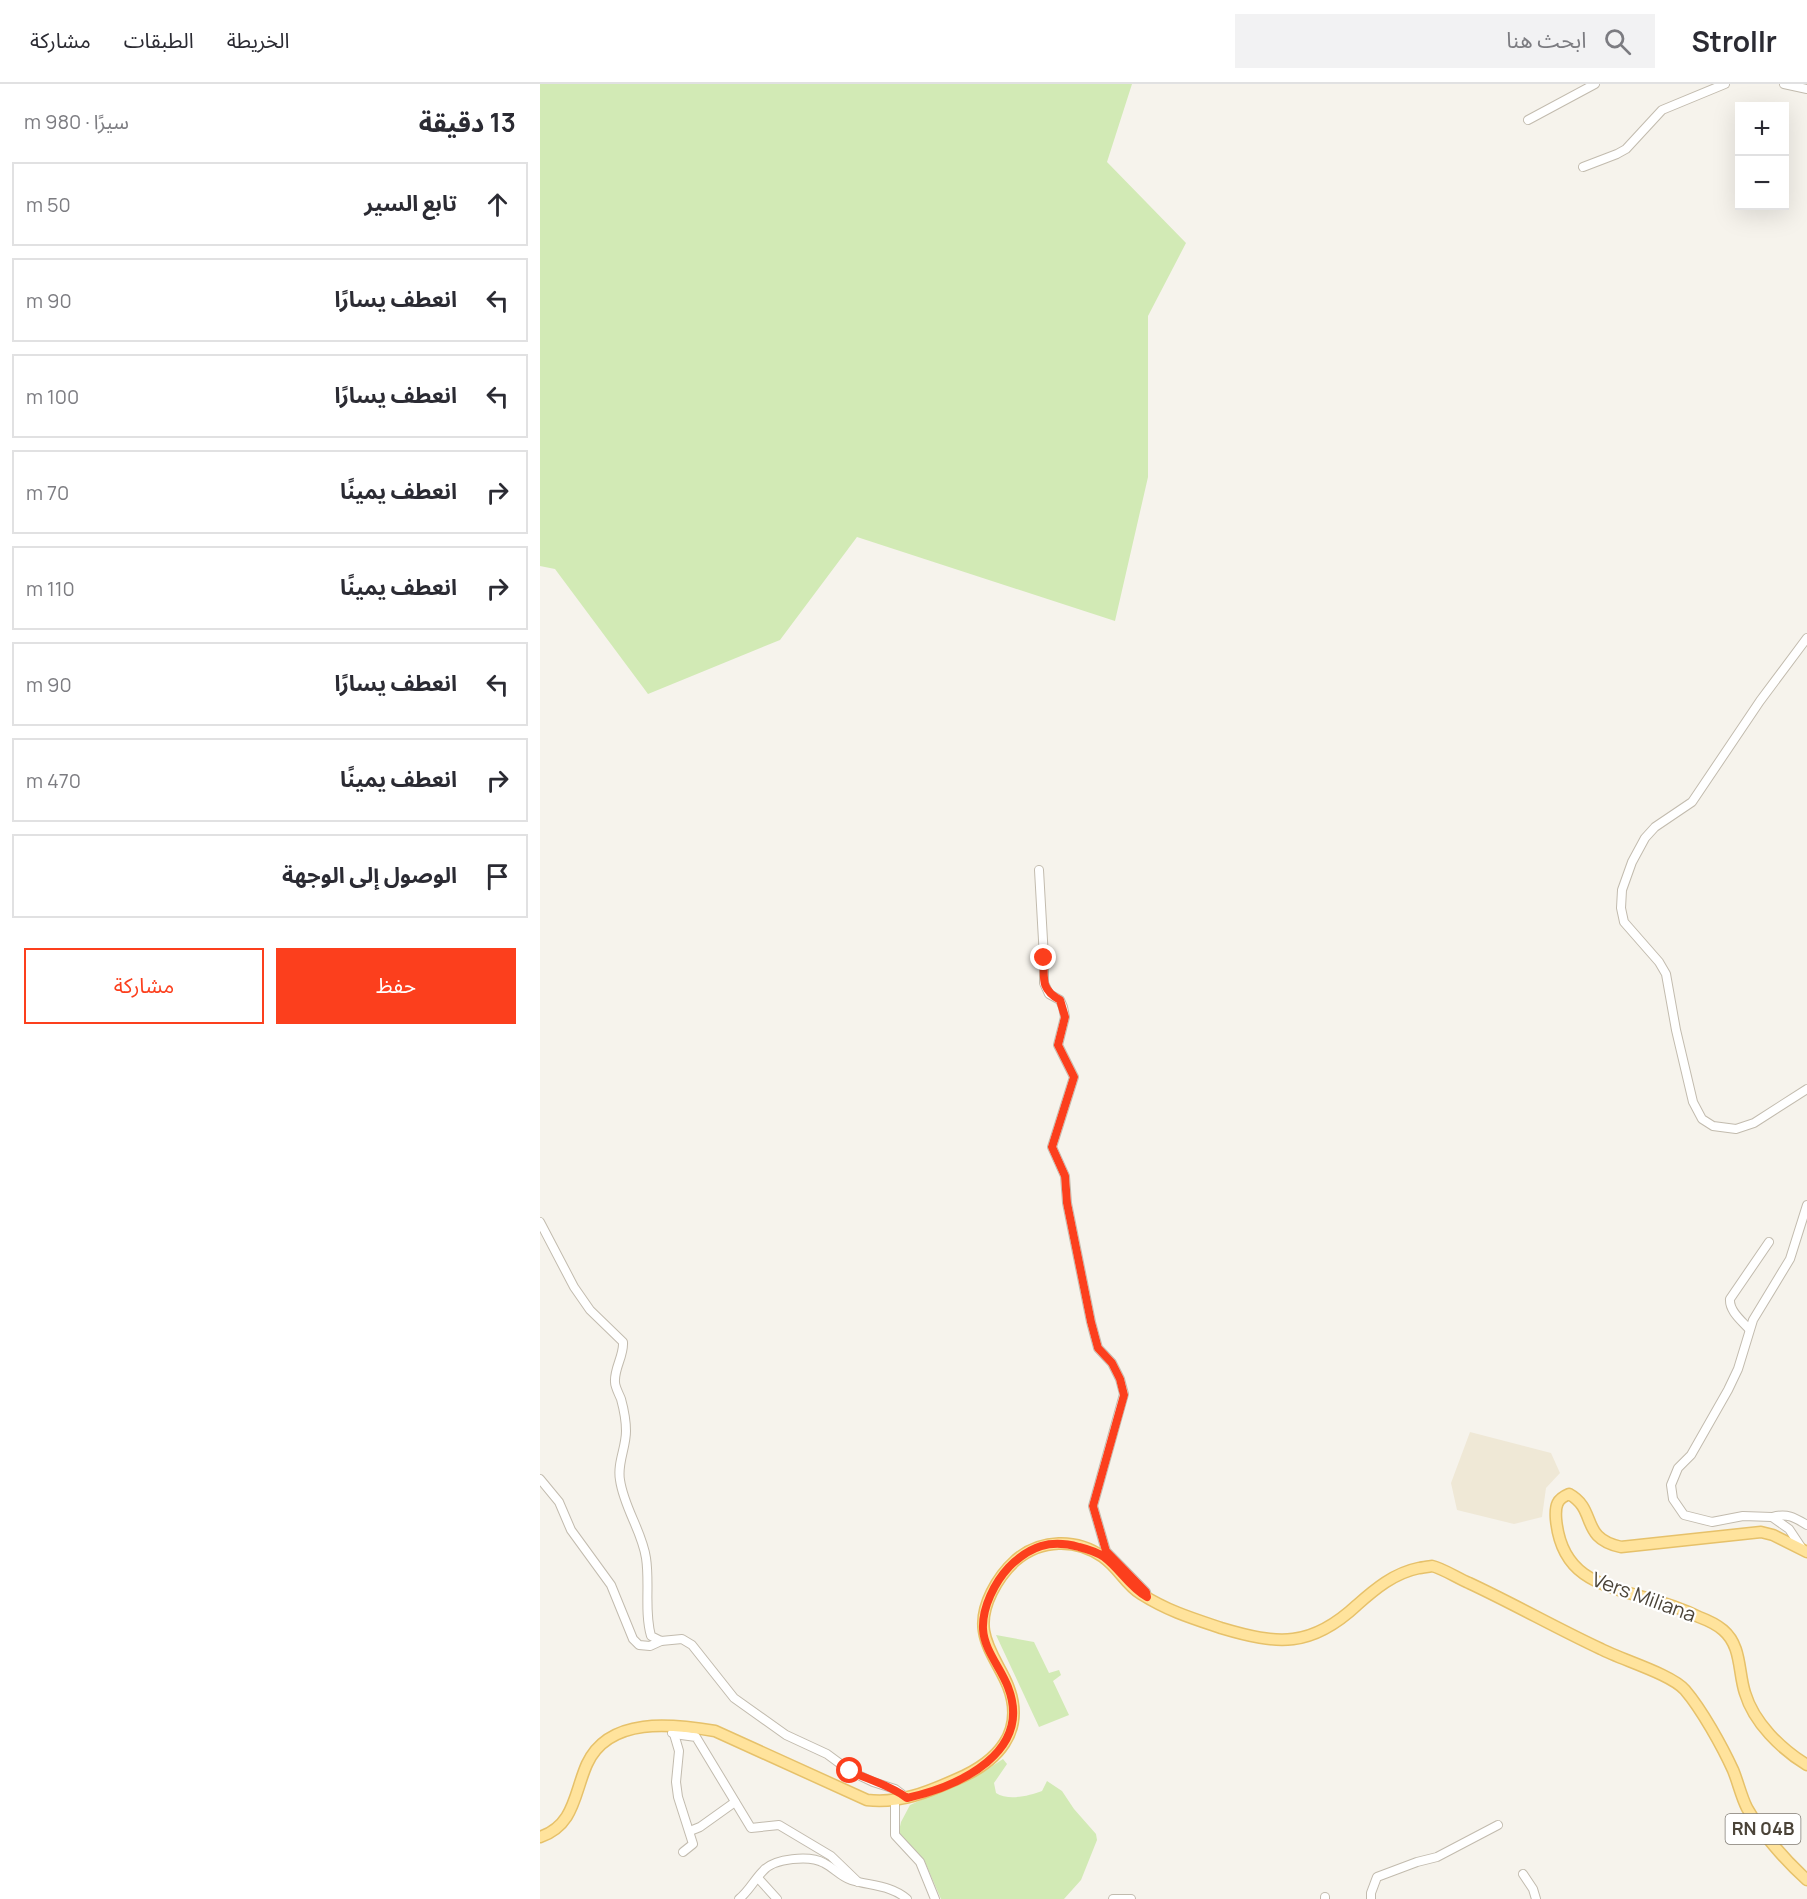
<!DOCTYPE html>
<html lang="ar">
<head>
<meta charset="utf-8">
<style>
  :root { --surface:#fff; --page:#f2f2f3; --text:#2b2b33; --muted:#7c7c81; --line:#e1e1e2; --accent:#fc3f1d }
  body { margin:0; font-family:Manrope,"Noto Sans Arabic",sans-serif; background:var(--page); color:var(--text); direction:rtl }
  .controls { position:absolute; right:18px; top:18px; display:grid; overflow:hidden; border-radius:0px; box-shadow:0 6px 24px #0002 }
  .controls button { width:54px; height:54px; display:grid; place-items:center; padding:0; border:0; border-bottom:2px solid var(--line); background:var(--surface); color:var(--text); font:30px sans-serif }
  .stop { position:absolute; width:18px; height:18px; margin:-14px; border:4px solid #fc3f1d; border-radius:50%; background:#fff }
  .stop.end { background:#fc3f1d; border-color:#fff; box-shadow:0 2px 6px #0008 }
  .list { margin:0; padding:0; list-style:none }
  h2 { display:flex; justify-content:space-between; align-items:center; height:78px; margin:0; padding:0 24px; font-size:26px }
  h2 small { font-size:20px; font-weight:400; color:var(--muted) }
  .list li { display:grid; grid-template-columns:39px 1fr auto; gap:18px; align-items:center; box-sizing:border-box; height:84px; margin:0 12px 12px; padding:0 12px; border:2px solid var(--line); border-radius:0px }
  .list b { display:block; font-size:22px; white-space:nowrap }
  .list em { font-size:20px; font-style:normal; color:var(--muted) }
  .actions { display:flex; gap:12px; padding:18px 24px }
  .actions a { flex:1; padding:14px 0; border:2px solid var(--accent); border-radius:0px; text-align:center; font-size:21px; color:var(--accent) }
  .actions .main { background:var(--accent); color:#fff }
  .icon { flex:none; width:33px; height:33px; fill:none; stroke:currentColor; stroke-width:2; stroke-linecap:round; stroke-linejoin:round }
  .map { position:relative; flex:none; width:1267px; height:1815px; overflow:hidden; direction:ltr }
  header { display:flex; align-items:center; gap:36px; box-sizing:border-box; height:84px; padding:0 30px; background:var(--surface); border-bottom:2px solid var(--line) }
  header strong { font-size:28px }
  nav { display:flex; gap:33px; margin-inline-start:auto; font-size:21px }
  .search { width:420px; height:54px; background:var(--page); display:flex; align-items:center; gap:15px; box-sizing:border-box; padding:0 21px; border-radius:0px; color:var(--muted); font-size:22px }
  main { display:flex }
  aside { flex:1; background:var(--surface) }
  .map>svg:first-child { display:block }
  .education { fill:#efe8d6 }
  .green { fill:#d2eab5 }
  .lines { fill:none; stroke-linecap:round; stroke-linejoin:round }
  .minor-casing { stroke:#c2bbae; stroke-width:10 }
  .major-casing { stroke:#e6c16a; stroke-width:13 }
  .minor { stroke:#fff; stroke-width:8 }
  .major { stroke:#ffe39c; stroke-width:10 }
  .route { stroke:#fc3f1d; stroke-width:8 }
  .labels { text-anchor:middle; stroke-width:4.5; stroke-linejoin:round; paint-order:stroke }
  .shield { fill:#fff; stroke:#817c74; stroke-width:1.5 }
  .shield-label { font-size:18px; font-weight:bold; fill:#4b4439 }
  .street-label { font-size:20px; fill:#4b4439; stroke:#fff }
</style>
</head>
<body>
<header>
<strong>Strollr</strong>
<div class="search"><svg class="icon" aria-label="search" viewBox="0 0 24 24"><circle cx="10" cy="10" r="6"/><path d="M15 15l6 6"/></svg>ابحث هنا</div>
<nav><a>الخريطة</a><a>الطبقات</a><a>مشاركة</a></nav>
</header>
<main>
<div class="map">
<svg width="1267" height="1815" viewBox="0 0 1267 1815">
  <rect width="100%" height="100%" fill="#f6f3ec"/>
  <!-- education -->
  <polygon class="education" points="930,1348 1011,1369 1020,1389 1006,1404 1002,1433 974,1440 917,1426 911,1399"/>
  <!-- green -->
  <g class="green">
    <polygon points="0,0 592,0 567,78 646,159 608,232 608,393 575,537 317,453 240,556 108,610 15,485 0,482"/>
    <polygon points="456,1551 494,1558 509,1589 519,1586 521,1591 513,1597 529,1631 499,1643"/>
    <path d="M 463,1675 L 467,1680 L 454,1699 L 456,1709 C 468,1717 489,1712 502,1707 L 507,1697 L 522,1707 L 534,1725 L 556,1750 L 557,1756 L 541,1796 L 524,1815 L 401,1815 L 384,1776 L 362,1755 L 359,1747 L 361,1738 L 370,1721 L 443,1688 Z"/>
  </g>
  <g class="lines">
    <defs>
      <g id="minor">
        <polyline points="1244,0 1267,5"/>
        <polyline points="988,36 1055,0"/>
        <polyline points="1043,83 1077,70 1086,65 1122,26 1185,0"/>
        <polyline points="1267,554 1220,617 1152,718 1115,743 1105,754 1092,778 1082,806 1081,824 1084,838 1119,878 1126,890 1136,946 1153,1018 1162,1035 1173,1042 1196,1045 1214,1039 1267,1005"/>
        <polyline points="499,786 504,874 504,899 509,910 520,916 523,923 525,933 518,961 534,993 512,1063 525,1092 527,1119 551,1238 558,1264 572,1279 580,1295 584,1310 553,1422 566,1467 606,1508 607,1513"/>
        <path d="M 0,1138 L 34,1203 L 50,1226 L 83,1258 C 84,1272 74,1284 75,1298 C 75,1303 79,1310 81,1315 C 84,1326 86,1336 86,1347 C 86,1364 77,1379 80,1396 C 84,1424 102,1447 106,1474 C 110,1500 104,1527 111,1552 L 121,1557 L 142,1555 L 152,1561 L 194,1614 L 246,1651 L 287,1670 L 310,1687 L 333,1698 L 355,1705 L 367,1714"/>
        <path d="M 1209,1245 C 1202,1237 1189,1227 1190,1215 L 1229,1158"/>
        <polyline points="0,1395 19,1418 31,1446 71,1501 93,1555 99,1561 110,1562 121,1557"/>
        <path d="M 1232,1433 C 1247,1429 1254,1433 1267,1441"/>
        <polyline points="1263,1466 1249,1445 1232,1433 1203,1432 1172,1438 1144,1431 1133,1415 1131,1401 1138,1384 1151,1371 1188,1306 1198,1285 1213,1236 1250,1175 1267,1121"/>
        <polyline points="132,1649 134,1650 139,1667 136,1698 138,1713 153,1760 143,1768"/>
        <polyline points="134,1650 156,1653 211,1744 239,1741 291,1772 318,1798"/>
        <polyline points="355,1716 355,1751 380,1778 395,1815"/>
        <polyline points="150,1747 160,1743 195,1718"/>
        <polyline points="983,1790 993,1805 996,1815"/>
        <polyline points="218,1794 237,1815"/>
        <path d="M 199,1815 C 209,1807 214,1796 223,1787 C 234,1774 270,1771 284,1779 C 294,1784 301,1793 311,1796 C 331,1802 351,1801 367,1815"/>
        <polyline points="573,1815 591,1815"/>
        <polyline points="785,1815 785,1813"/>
        <polyline points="831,1815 831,1809 837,1793 877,1778 897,1773 958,1741"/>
      </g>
      <g id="major">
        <path d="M 1267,1468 L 1233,1451 L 1221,1448 L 1081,1463 C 1039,1454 1058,1426 1029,1410 C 1017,1415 1015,1421 1016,1435 C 1021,1490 1056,1500 1103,1513 C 1122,1518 1141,1524 1159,1533 C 1167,1536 1176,1540 1183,1546 C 1202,1562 1198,1588 1205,1609 C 1214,1639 1241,1665 1267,1681"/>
        <path d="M 0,1753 C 35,1741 34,1709 47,1680 C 69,1632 133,1640 175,1647 L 327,1716 C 359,1720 388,1708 417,1695 C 457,1678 486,1648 468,1602 C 461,1584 447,1567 444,1547 C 440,1522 458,1492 476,1476 C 501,1455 536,1454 563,1473 C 578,1483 586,1501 601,1510 C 628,1527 651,1534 681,1544 C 738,1561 771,1564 817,1521 C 835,1505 854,1489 879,1484 C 881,1484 891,1482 892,1482 C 902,1484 919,1495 929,1499 C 974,1520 1016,1544 1061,1565 C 1082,1576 1131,1590 1145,1606 C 1162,1626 1182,1662 1193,1686 C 1198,1698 1201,1712 1207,1724 C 1221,1749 1246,1777 1267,1796"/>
      </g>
    </defs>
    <!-- minor casing -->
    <use href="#minor" class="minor-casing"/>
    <!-- major casing -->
    <use href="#major" class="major-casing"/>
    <!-- minor -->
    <use href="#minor" class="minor"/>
    <!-- major -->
    <use href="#major" class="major"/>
  </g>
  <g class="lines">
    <!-- route -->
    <path class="route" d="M 310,1687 C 329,1696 350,1701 367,1714 C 420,1702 493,1668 468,1603 C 461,1584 444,1566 443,1545 C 442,1523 455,1498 469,1483 C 490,1462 510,1455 539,1463 C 547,1465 557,1468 564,1473 C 580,1485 589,1503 607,1513 L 606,1508 L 566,1467 L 553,1422 L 584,1311 L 580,1295 L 572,1279 L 558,1264 L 551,1238 L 527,1119 L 525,1092 L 512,1063 L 534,993 L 518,961 L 525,933 L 520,916 C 500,905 504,894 504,874"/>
  </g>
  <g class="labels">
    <!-- shield labels -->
    <rect class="shield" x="1185.5" y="1730" width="75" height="30" rx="4.5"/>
    <g class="shield-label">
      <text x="1223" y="1751">RN 04B</text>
    </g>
    <!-- street labels -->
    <g class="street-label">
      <text transform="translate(1104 1513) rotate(20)" y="7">Vers Miliana</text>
    </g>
  </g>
</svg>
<div class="controls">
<button>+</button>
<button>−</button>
</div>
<div class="stop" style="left:310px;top:1687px"></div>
<div class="stop end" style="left:504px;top:874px"></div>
</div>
<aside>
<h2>13 دقيقة<small>سيرًا · 980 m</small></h2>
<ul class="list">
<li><svg class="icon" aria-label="ahead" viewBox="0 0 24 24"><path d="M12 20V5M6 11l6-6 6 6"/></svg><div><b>تابع السير</b></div><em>50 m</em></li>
<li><svg class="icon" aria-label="left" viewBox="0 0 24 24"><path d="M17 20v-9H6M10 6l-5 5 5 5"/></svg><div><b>انعطف يسارًا</b></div><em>90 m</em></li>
<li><svg class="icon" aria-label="left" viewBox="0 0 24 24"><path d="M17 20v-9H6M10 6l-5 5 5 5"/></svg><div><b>انعطف يسارًا</b></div><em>100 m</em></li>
<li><svg class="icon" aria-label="right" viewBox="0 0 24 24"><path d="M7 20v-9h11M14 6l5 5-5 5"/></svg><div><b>انعطف يمينًا</b></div><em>70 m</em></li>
<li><svg class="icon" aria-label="right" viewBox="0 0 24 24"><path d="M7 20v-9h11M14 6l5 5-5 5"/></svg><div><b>انعطف يمينًا</b></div><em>110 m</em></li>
<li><svg class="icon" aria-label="left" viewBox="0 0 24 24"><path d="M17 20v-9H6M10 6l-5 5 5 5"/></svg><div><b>انعطف يسارًا</b></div><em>90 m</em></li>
<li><svg class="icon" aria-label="right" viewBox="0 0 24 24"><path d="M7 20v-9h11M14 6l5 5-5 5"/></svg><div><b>انعطف يمينًا</b></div><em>470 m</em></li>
<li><svg class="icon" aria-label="arrive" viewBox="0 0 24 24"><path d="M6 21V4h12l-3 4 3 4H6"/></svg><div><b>الوصول إلى الوجهة</b></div></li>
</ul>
<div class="actions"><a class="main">حفظ</a><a>مشاركة</a></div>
</aside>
</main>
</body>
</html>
